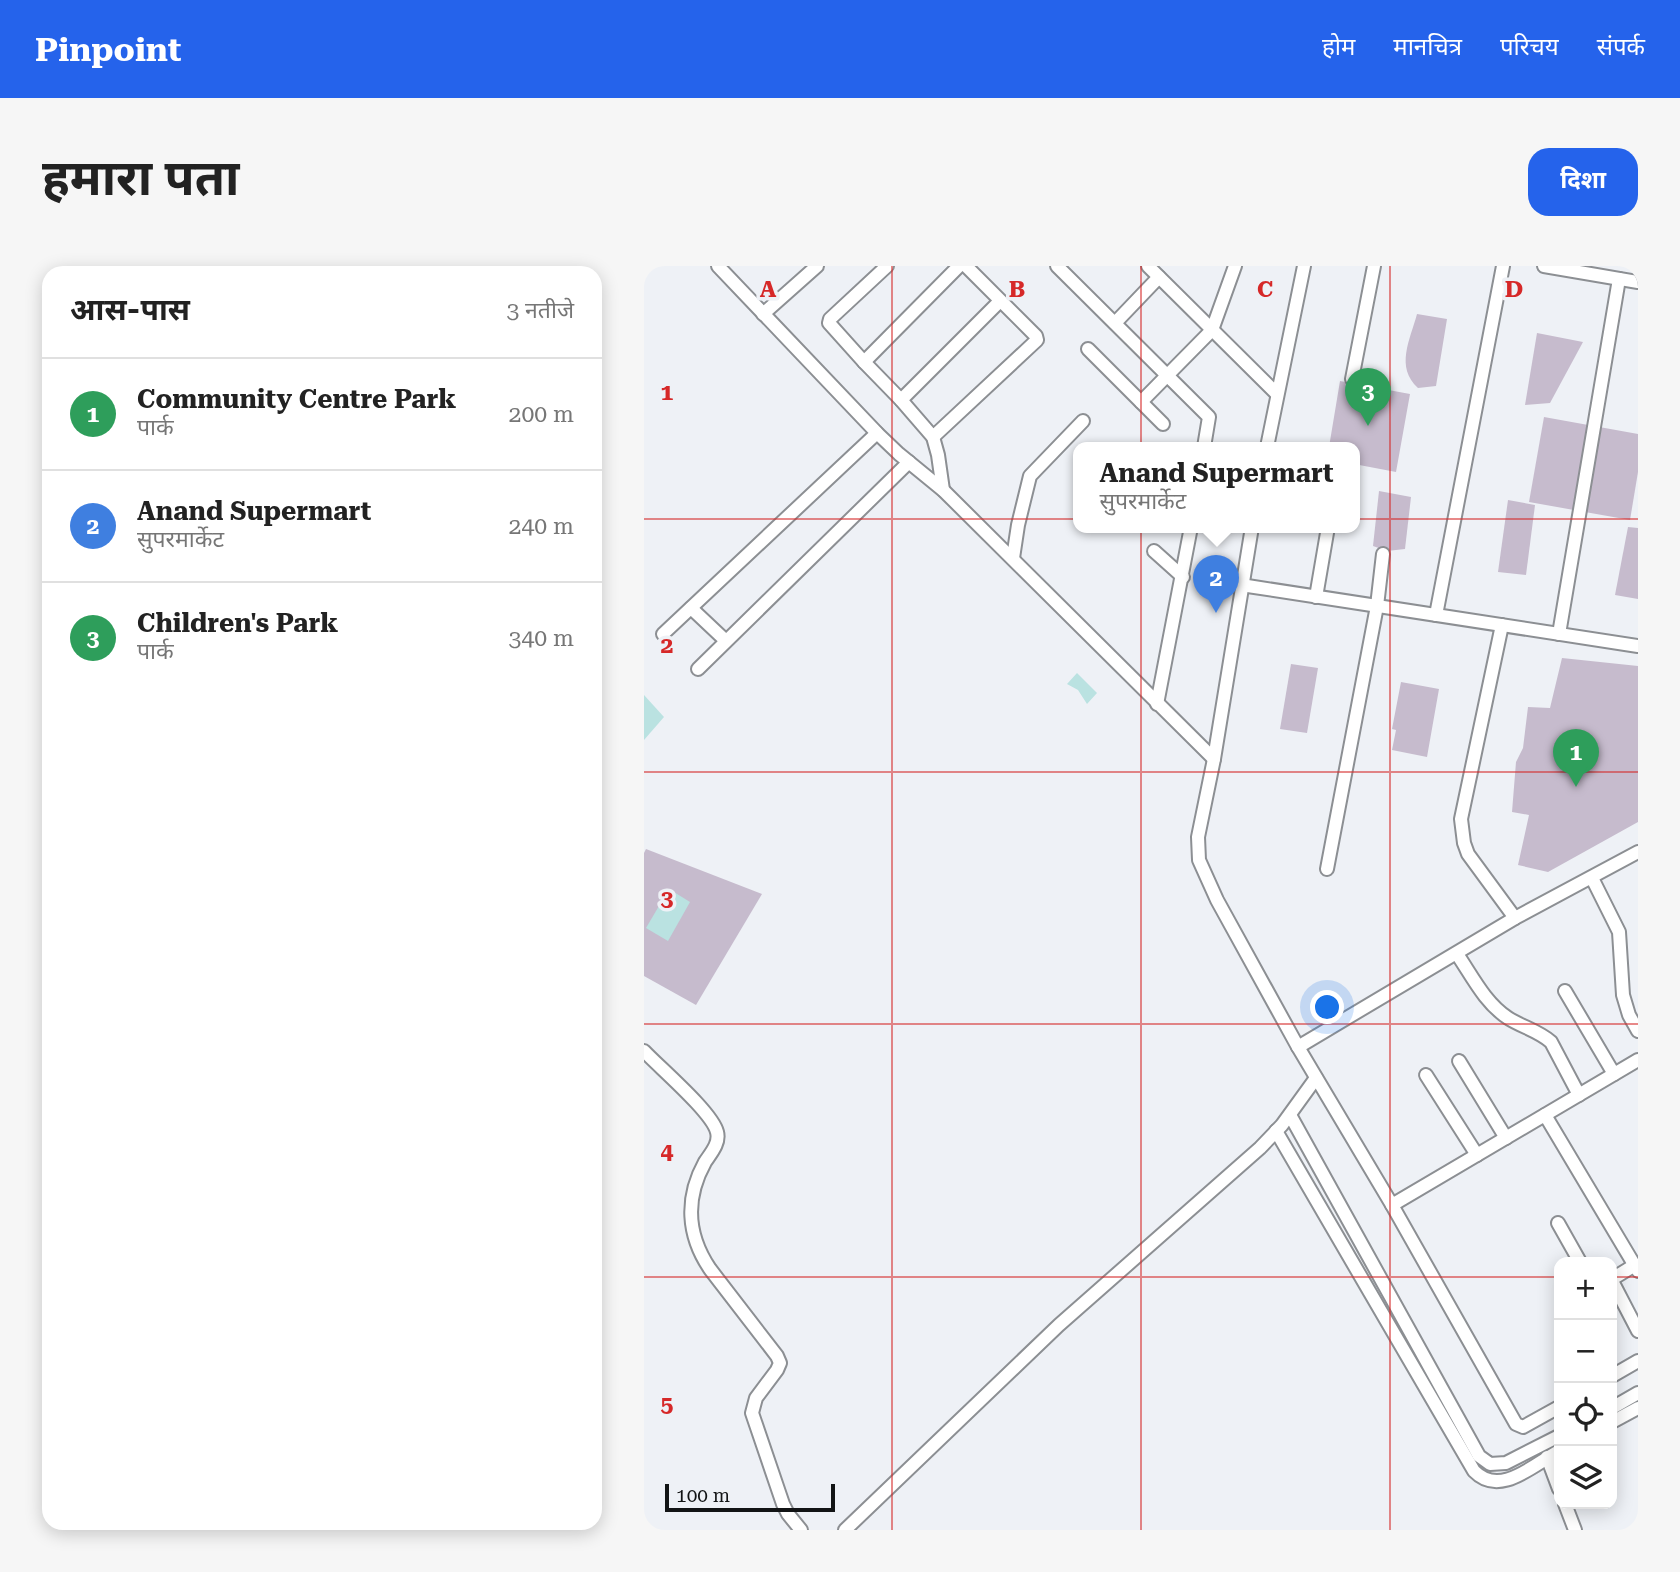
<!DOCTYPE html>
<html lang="hi">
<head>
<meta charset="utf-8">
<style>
  :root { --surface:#fff; --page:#f6f6f6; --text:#222; --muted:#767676; --line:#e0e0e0; --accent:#2563eb }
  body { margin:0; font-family:"Roboto Serif","Noto Sans Devanagari",serif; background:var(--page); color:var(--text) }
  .controls { position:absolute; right:21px; bottom:21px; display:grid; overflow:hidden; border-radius:14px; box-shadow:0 4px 18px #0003 }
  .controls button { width:63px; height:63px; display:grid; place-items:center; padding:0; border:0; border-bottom:2px solid var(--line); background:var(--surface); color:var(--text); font:35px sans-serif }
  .scale { position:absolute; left:21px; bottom:18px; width:170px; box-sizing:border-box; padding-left:7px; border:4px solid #121415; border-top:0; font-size:19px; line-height:24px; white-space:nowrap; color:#121415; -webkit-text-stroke:5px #eef1f6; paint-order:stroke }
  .you { position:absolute; left:684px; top:742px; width:24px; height:24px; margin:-18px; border:5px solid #fff; border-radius:50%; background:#1a73e8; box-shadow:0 0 0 10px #1a73e833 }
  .badge { display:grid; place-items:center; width:46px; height:46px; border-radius:50%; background:var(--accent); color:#fff; font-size:23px; font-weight:700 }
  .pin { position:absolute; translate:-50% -58px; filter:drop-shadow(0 2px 4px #0008) }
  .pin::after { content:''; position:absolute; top:37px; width:24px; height:21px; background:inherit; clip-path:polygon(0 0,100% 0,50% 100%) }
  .popup { position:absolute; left:429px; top:176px; width:287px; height:91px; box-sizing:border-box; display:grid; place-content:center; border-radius:14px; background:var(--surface); filter:drop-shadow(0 2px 5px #0005); font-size:23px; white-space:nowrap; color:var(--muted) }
  .popup b { font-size:26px; color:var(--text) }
  .popup::after { content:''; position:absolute; left:50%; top:100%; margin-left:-14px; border:14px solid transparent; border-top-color:var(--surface) }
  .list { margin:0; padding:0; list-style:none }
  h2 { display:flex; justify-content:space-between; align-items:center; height:91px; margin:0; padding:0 28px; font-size:30px }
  h2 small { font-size:23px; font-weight:400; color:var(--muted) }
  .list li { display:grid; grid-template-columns:46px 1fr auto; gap:21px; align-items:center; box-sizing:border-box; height:112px; padding:0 28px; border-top:2px solid var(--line) }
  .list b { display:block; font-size:26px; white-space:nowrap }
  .list p { margin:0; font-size:23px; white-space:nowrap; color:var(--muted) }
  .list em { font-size:23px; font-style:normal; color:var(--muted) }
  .icon { flex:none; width:38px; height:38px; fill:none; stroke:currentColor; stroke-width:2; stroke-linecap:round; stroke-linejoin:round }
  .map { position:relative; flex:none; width:994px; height:1264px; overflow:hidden; border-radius:21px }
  header { display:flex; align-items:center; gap:42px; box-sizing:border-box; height:98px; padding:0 35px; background:var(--accent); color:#fff }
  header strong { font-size:33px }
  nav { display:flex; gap:38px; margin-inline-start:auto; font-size:24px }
  .intro { display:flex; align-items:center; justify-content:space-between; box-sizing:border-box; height:168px; padding:0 42px }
  h1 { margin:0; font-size:49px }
  .button { padding:18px 32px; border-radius:21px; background:var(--accent); color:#fff; font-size:24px; font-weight:700 }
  main { display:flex; gap:42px; padding:0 42px }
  aside { flex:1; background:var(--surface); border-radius:21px; box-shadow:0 4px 18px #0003 }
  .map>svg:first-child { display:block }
  .green { fill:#c6bbcd }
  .water { fill:#bae2e1 }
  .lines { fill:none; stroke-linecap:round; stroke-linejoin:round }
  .minor-casing { stroke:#8c8f93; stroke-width:16 }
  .minor { stroke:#fff; stroke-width:12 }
  .grid { fill:none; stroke:#d62828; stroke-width:2; stroke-opacity:0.55 }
  .grid-label { font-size:23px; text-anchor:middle; font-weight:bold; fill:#d62828; stroke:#eef1f6; stroke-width:7; stroke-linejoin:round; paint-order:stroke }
</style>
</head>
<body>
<header>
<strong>Pinpoint</strong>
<nav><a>होम</a><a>मानचित्र</a><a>परिचय</a><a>संपर्क</a></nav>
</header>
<div class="intro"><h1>हमारा पता</h1><a class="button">दिशा</a></div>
<main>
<aside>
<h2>आस-पास<small>3 नतीजे</small></h2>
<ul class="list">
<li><span class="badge" style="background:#2e9e5b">1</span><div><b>Community Centre Park</b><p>पार्क</p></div><em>200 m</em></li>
<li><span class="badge" style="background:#3f7fe0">2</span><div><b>Anand Supermart</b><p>सुपरमार्केट</p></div><em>240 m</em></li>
<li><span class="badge" style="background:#2e9e5b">3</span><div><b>Children's Park</b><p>पार्क</p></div><em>340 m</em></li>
</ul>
</aside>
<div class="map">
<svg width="994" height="1264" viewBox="0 0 994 1264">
  <rect width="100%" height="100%" fill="#eef1f6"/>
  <!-- green -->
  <g class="green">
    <path d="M 773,48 L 803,53 L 792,120 L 774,122 C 751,101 766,74 773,48 Z"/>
    <polygon points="893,67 939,76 906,137 881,139"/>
    <polygon points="696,115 766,128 752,206 710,198 710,181 685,181"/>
    <polygon points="900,151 994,168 994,206 986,254 885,236"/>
    <polygon points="735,225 767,231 761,283 743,285 729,280"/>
    <polygon points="864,234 891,239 882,309 854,306"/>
    <polygon points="984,261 994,262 994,333 971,329"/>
    <polygon points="918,392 994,400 994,556 904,606 874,599 885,549 868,546 872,496 879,482 884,441 906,442"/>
    <polygon points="647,398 674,402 663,467 636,463"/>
    <polygon points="757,416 795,423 783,491 748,484 752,464 748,463"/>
    <polygon points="2,583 118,628 52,739 0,710 0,587"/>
  </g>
  <!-- water -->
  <g class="water">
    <polygon points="433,407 453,427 443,438 434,424 423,418"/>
    <polygon points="0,429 20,451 0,474"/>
    <polygon points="25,623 46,636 24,675 2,662"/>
  </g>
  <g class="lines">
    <defs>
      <g id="minor">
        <polyline points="74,0 233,167 255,188 299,224 570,493"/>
        <polyline points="243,0 186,53 185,57 220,96 257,134 289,171 294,189 299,224"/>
        <polyline points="413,0 565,151 560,181"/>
        <polyline points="504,0 633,128"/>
        <polyline points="900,0 994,16"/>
        <polyline points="119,48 173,0"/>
        <polyline points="471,57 515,11"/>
        <polyline points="444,83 519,158"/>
        <polyline points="220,96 315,0"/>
        <polyline points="708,113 730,0"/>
        <polyline points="257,134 356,35"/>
        <polyline points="497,136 568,64 591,0"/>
        <polyline points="289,171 393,74 392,70 322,0"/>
        <polyline points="623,181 660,0"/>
        <polyline points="608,261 570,493 554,571 555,594 573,634 654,781 748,939 872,1158 879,1161 915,1141"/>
        <polyline points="510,285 539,311"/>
        <polyline points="369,292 374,259 386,210 439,155"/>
        <polyline points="597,319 994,380"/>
        <polyline points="672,331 684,261"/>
        <polyline points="47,342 82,375"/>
        <polyline points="792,349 859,0"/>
        <polyline points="858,359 817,553 820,577 824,588 871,652"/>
        <polyline points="19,368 233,167"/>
        <polyline points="915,368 975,13"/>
        <polyline points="54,403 265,196"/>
        <polyline points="513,438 547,261"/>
        <polyline points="683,603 733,340 739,288"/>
        <polyline points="948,612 975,666 979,729 985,749 994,765"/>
        <path d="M 813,688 C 828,710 841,737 864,752 C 878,761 895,765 907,776 L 935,829"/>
        <polyline points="921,725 970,808"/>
        <polyline points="654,781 871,652 994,586"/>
        <path d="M 0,785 C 16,802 68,846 73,866 C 76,877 67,887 61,896 C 41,932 43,969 66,1003 L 133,1090 L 136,1097 L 133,1104 L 112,1132 L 108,1147 L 139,1238 L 144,1248 L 157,1264"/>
        <polyline points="815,795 862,872"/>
        <polyline points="782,809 833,889"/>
        <polyline points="646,849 835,1190 846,1198 862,1197 915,1170"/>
        <polyline points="901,849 994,1005"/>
        <path d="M 632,865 L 830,1205 C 856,1232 890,1198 915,1185"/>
        <polyline points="748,939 994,794"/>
        <polyline points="914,957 936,996"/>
        <polyline points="968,1013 991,999"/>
        <polyline points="968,1015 994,1065"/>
        <polyline points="968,1110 994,1095"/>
        <polyline points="968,1142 994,1127"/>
        <polyline points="968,1156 994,1142"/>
        <polyline points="903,1191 915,1223"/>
        <polyline points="921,1238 931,1264"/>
        <polyline points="201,1264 415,1059 616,882 638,859 672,812"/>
      </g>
    </defs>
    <!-- minor casing -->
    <use href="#minor" class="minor-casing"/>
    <!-- minor -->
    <use href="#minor" class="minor"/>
  </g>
  <!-- grid -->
  <path class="grid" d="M 248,0 L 248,1264M 497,0 L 497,1264M 746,0 L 746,1264M 0,253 L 994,253M 0,506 L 994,506M 0,758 L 994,758M 0,1011 L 915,1011M 968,1011 L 994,1011"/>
  <g class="grid-label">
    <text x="124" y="31">A</text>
    <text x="373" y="31">B</text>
    <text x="621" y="31">C</text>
    <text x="870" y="31">D</text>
    <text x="23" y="134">1</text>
    <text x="23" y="387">2</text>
    <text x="23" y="640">3</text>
    <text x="23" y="893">4</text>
    <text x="23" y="1146">5</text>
  </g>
</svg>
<div class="controls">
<button>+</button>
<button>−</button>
<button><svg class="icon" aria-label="locate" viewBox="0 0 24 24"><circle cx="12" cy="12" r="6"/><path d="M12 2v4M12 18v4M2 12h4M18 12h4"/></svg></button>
<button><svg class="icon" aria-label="layers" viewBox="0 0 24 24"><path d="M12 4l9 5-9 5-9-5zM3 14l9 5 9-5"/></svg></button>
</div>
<div class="scale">100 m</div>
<div class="you"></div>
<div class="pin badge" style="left:932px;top:521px;background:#2e9e5b">1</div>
<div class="pin badge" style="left:572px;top:347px;background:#3f7fe0">2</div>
<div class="popup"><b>Anand Supermart</b>सुपरमार्केट</div>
<div class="pin badge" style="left:724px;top:160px;background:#2e9e5b">3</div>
</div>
</main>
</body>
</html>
